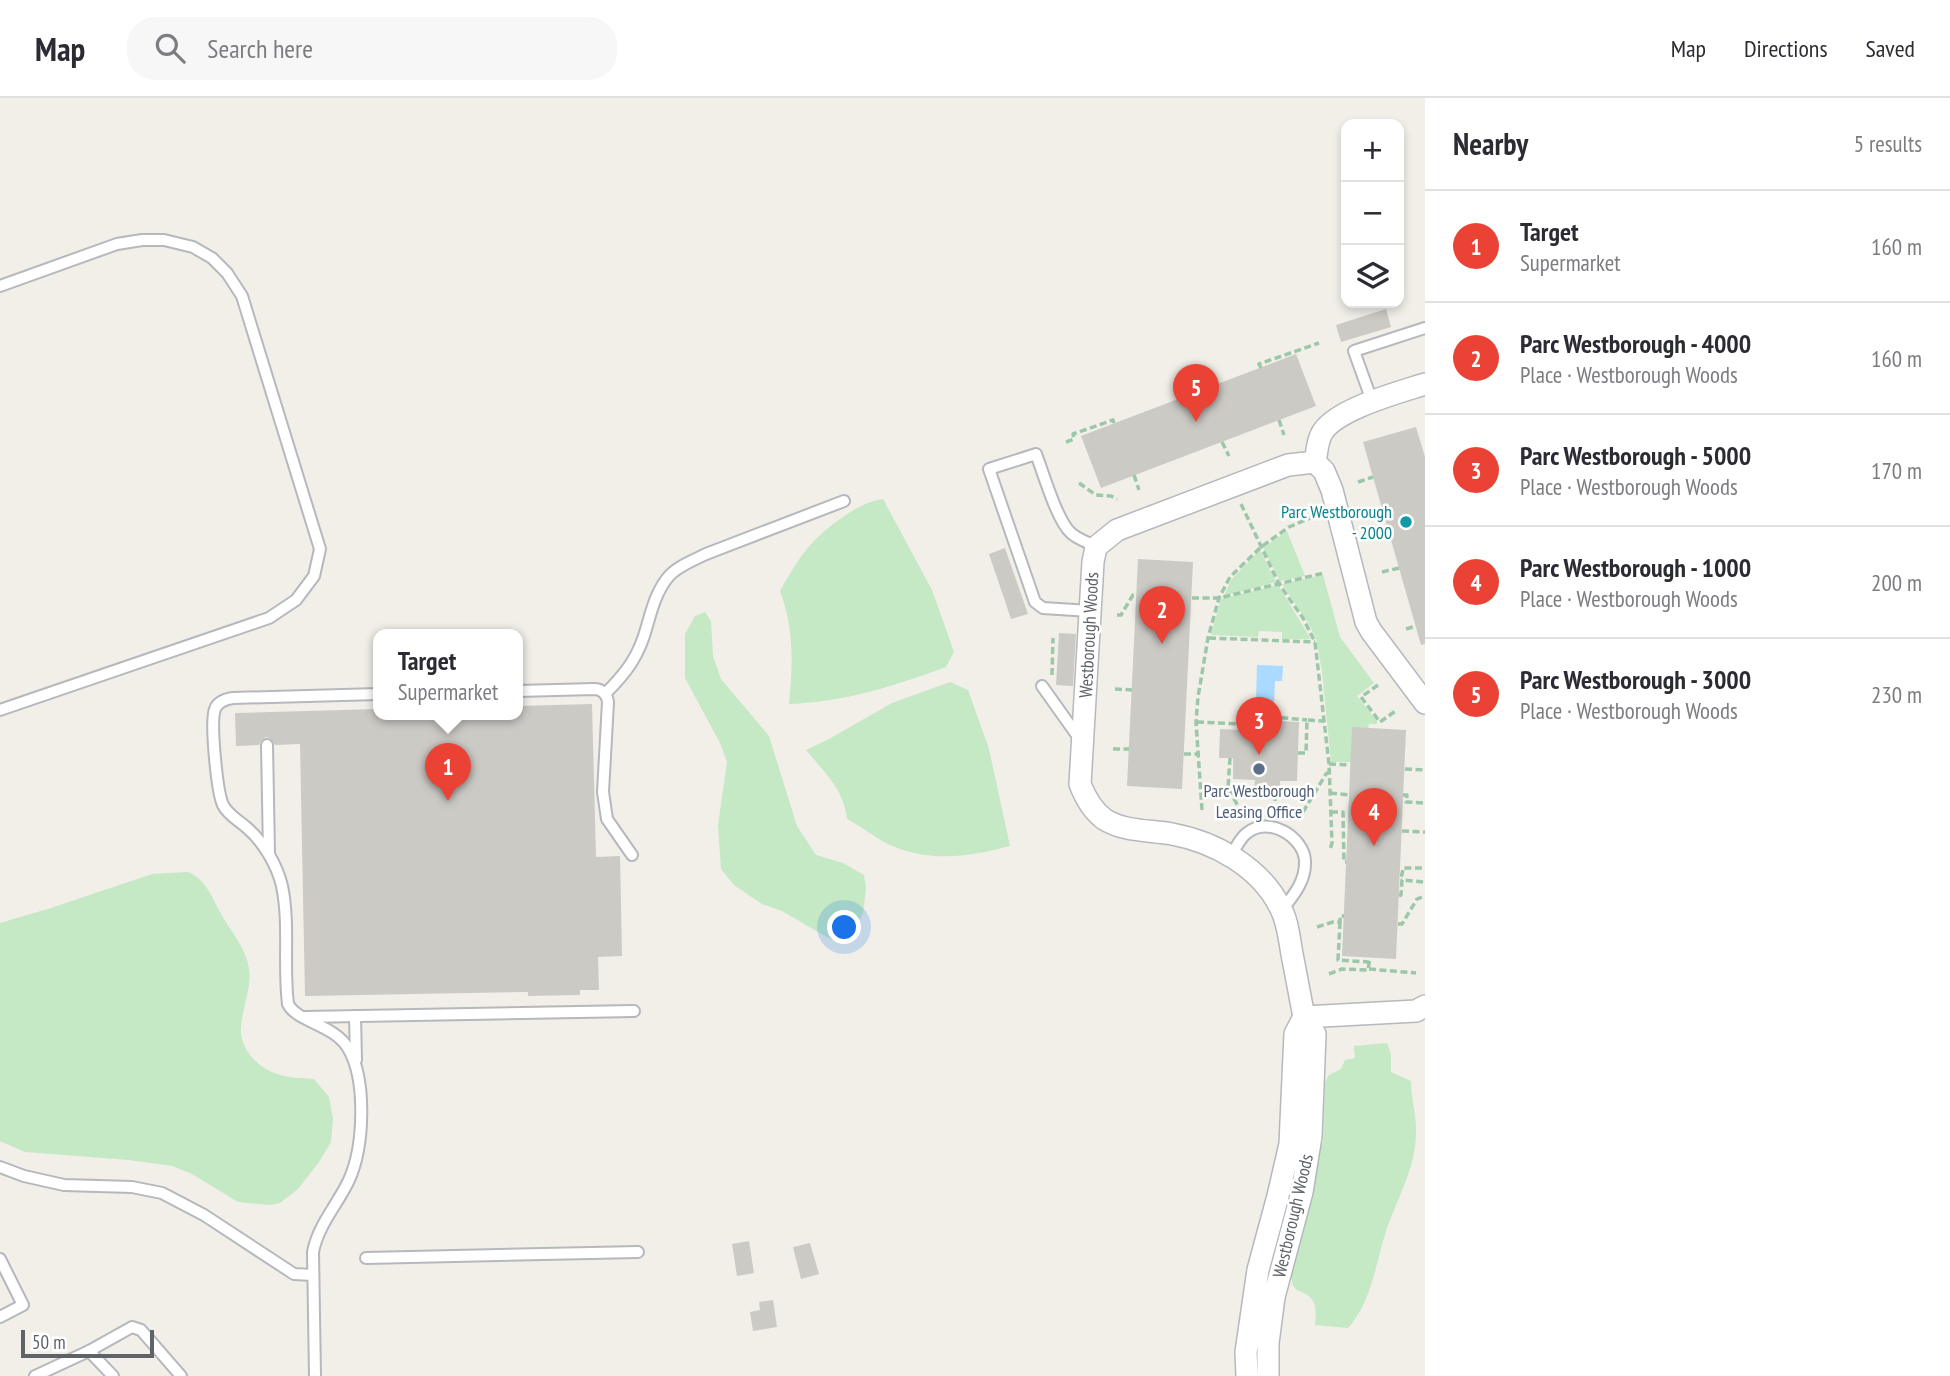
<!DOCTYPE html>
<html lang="en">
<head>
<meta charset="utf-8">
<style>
  :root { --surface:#fff; --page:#f7f7f7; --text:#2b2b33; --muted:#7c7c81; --line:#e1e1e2; --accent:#ea4335 }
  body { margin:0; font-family:"PT Sans Narrow",sans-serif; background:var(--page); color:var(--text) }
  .controls { position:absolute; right:21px; top:21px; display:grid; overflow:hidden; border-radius:14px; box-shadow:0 4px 10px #0003 }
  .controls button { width:63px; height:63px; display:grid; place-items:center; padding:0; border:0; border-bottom:2px solid var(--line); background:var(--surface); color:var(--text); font:35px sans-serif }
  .scale { position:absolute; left:21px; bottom:18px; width:133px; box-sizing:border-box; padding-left:7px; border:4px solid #5f6368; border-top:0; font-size:19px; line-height:24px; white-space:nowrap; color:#5f6368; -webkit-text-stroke:5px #fff; paint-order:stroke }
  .you { position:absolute; left:845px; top:830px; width:24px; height:24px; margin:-18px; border:5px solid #fff; border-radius:50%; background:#1a73e8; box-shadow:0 0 0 10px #1a73e833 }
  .badge { display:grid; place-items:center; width:46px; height:46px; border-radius:50%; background:var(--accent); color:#fff; font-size:23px; font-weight:700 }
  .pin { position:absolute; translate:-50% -58px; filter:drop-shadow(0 2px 4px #0008) }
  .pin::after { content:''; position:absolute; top:37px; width:24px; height:21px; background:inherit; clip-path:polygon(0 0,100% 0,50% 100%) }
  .popup { position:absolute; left:373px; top:531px; width:150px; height:91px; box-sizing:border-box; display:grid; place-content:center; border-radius:14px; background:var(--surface); filter:drop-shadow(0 2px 5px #0005); font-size:23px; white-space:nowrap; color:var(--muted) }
  .popup b { font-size:26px; color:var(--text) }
  .popup::after { content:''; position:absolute; left:50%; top:100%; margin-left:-14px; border:14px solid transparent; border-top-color:var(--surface) }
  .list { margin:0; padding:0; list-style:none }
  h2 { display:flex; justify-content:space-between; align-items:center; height:91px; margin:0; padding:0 28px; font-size:30px }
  h2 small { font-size:23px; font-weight:400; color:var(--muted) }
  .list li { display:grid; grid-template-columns:46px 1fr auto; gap:21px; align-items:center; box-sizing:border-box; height:112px; padding:0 28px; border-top:2px solid var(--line) }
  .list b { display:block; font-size:26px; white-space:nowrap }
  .list p { margin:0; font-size:23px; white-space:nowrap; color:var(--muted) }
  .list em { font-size:23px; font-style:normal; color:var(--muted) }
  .icon { flex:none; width:38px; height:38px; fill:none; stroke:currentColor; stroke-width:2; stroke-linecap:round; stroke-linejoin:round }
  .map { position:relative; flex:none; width:1425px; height:1278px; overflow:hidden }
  header { display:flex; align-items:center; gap:42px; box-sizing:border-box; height:98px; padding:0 35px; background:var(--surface); border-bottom:2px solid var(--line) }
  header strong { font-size:33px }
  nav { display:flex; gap:38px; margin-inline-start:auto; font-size:24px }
  .search { width:490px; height:63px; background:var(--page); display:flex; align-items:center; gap:18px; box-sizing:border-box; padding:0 24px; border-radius:28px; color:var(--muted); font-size:26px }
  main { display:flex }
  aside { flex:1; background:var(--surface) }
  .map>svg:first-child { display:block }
  .green { fill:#c5e8c5 }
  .water { fill:#aadaff }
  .building { fill:#cccac5 }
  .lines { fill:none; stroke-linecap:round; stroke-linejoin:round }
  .service-casing { stroke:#b5b8bc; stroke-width:14 }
  .minor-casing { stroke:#b5b8bc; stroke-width:24 }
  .path { stroke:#9cc7a9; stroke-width:3.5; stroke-dasharray:7 3.5; stroke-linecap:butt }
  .service { stroke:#fff; stroke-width:10 }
  .minor { stroke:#fff; stroke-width:21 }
  .culture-dot { fill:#0f9aa8; stroke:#fff; stroke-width:2.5 }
  .service-dot { fill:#5c6f8a; stroke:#fff; stroke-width:2.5 }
  .labels { text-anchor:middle; stroke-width:5; stroke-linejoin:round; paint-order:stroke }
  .culture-label { font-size:18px; fill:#0d838f; stroke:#fff; text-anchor:end }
  .street-label { font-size:18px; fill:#5f6368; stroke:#fff }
  .service-label { font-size:18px; fill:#4e5e75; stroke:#fff }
</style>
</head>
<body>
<header>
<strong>Map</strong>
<div class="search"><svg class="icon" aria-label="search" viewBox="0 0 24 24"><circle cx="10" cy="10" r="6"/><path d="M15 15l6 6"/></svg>Search here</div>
<nav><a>Map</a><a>Directions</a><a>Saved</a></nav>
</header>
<main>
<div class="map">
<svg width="1425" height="1278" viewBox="0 0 1425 1278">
  <rect width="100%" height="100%" fill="#f1efe8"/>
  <!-- green -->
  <g class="green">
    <path d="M 883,401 L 932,492 L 954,554 L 946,569 C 894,588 845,604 789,606 C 793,567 794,530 780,493 C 800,458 810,442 843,419 C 856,410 868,403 883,401 Z"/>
    <polygon points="1287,433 1305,478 1280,483 1263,450"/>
    <polygon points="1260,452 1276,484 1224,498 1231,482"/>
    <polygon points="1323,477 1340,539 1374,585 1357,598 1377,623 1377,626 1369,626 1368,630 1351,664 1331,664 1322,573 1316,541 1309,526 1282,486"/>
    <polygon points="1278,487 1311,541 1282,541 1282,534 1259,533 1258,539 1211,537 1221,501"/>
    <polygon points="705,514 711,523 713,558 721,581 769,638 797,728 816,757 843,765 864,777 866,790 863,815 852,836 842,841 832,842 782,813 762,806 734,787 721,771 718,727 727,664 720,645 685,580 685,536 695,518"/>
    <path d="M 950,584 L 968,592 L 989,651 L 1010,748 C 970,759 928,765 888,746 C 874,739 861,728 847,721 C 844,691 824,674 806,652 L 829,641 L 892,605 Z"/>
    <path d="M 188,774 C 206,782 211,797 220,814 C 230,833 246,849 249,871 C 252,890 242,910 241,929 C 239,948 255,967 272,974 C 285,980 300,980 314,981 L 329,999 L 333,1021 L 331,1044 L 319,1064 L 298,1091 L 280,1105 L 270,1107 L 238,1104 L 192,1076 L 172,1068 L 129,1062 L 25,1054 L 0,1043 L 0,825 L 51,810 L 152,776 Z"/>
    <path d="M 1387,945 L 1391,956 L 1391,974 L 1411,983 C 1411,1001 1417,1020 1416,1037 C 1415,1070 1398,1100 1387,1130 C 1376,1163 1372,1204 1348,1230 L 1315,1227 C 1316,1214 1318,1202 1304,1195 C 1300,1193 1297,1193 1294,1189 C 1291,1184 1291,1177 1290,1171 L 1320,1045 L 1323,1045 L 1325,984 L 1329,977 L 1341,971 L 1345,962 L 1355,960 L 1354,948 Z"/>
  </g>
  <!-- water -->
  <polygon class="water" points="1257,567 1283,568 1282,583 1275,583 1274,606 1268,606 1267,602 1256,601"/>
  <!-- building -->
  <g class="building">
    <polygon points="1386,211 1391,229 1341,244 1336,227"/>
    <polygon points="1296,256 1316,308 1101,390 1081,338"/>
    <polygon points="1416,329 1425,359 1425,546 1421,547 1363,344"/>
    <polygon points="1005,450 1028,516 1011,521 989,456"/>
    <polygon points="1138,461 1193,464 1182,691 1127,688"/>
    <polygon points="1059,535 1076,536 1073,588 1056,587"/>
    <polygon points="592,606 596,759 620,758 622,858 598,859 599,892 580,892 580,897 528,898 528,894 305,898 300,646 275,647 271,641 266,639 261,643 259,647 236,648 235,615 378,611 378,617 518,617 518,608"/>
    <polygon points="1241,621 1299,624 1297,683 1280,683 1280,691 1254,689 1255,682 1233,681 1233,660 1219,660 1220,631 1240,632"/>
    <polygon points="1352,629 1406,632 1396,861 1342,858"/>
    <polygon points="749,1143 754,1175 737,1178 732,1146"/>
    <polygon points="810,1145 819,1176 801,1181 793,1149"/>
    <polygon points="773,1202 777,1229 753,1233 750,1214 760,1212 759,1204"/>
  </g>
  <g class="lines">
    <defs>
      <g id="service">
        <polyline points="0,188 117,146 142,142 164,142 193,149 212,160 227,175 242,198 320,451 314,478 296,502 269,520 0,612"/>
        <polyline points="1372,303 1354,253 1425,230"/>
        <path d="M 1090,513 L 1043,510 L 1035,504 L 989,371 L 1036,356 C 1043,374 1057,423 1071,435 C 1077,441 1088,444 1096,449"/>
        <polyline points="1042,588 1079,640"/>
        <path d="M 518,593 L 594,591 C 602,591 607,596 608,604 L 603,694 L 607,721 L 632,757"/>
        <path d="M 605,596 C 627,574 639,558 647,528 C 652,510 657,492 669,478 C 678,468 694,462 706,456 L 844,403"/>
        <polyline points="267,647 269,755"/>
        <path d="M 1231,757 C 1236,750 1240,740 1247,735 C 1268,717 1304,739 1305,763 C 1306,783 1293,798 1282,812"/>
        <polyline points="355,918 356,962"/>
        <polyline points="305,919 634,913"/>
        <polyline points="0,1069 24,1078 64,1087 132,1089 162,1095 204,1117 294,1176 313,1177"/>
        <polyline points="366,1160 638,1154"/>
        <polyline points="0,1161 23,1207 0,1219"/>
        <polyline points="89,1253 113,1278"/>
        <polyline points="35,1278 89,1253 132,1229 141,1232 181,1278"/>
        <path d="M 315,1278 L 313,1154 C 318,1127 338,1106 349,1082 C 364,1049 367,982 348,950 C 333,926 297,924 288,906 C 283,867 290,827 282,788 C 277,767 263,743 246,729 C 238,722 228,717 223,707 C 217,694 210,624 215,611 C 218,603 226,601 233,600 L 378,596"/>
      </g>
      <g id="minor">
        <path d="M 1425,286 C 1400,294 1332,312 1321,337 C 1317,345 1317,355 1315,364 L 1288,367 L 1117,432 L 1096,449 L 1093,464 L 1080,686 C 1085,699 1092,712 1104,721 C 1124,734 1150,732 1172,736 C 1215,744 1260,769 1280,809 C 1288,823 1289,840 1292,856 C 1296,877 1300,898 1304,919 L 1416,913 L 1425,908"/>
        <polyline points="1315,364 1324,373 1332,392 1366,524 1371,533 1425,605"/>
        <polyline points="1247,1278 1246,1254 1258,1172 1278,1098 1290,1046 1295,936 1304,919 1315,936 1311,1038 1302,1094 1274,1199 1268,1245 1268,1278"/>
      </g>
    </defs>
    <!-- service casing -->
    <use href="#service" class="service-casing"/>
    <!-- minor casing -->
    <use href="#minor" class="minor-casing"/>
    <!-- path -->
    <g class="path">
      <polyline points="1261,270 1259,266 1319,245"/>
      <polyline points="1279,322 1284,337"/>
      <polyline points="1066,344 1074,341 1073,336 1113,322 1114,325"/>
      <polyline points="1222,344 1229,358"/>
      <polyline points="1134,377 1139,392"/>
      <polyline points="1358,384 1373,379"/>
      <polyline points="1079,385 1096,397 1111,398 1117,401"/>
      <polyline points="1241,406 1279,486 1303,520 1315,544 1329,666 1332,745 1330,752"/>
      <polyline points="1382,474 1399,470"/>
      <polyline points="1192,500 1219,500 1324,475"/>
      <polyline points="1117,517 1121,517 1133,497 1136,497"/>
      <polyline points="1406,531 1416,528"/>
      <polyline points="1209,540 1315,544"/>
      <polyline points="1052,577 1053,540"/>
      <polyline points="1378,587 1361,599 1380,624 1397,612"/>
      <polyline points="1115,591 1132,592"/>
      <polyline points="1197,624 1238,626"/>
      <polyline points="1238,626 1239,616 1307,622"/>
      <polyline points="1113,651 1129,651"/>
      <polyline points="1298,655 1306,655 1307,622 1324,623"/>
      <polyline points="1184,656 1199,656"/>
      <polyline points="1230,660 1228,690 1238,708"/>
      <polyline points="1329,666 1350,667"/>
      <polyline points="1405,671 1425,672"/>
      <polyline points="1330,695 1349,697"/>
      <polyline points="1403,697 1407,697 1406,704 1425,705"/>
      <polyline points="1275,703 1275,690"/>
      <polyline points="1202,712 1196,624 1198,599 1208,540 1219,500 1230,479 1261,449 1289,429 1310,420"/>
      <polyline points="1303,714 1326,676 1329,674"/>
      <polyline points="1331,714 1343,714 1344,764 1346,764"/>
      <polyline points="1402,733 1425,734"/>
      <polyline points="1400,777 1402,777 1403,770 1424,770"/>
      <polyline points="1399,798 1401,797 1402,782 1423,784"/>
      <polyline points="1340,824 1338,862 1369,864"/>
      <polyline points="1398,826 1402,826 1417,801 1422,799"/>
      <polyline points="1317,829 1333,824 1340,824 1340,818 1344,818"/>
      <polyline points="1369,871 1416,875"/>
      <polyline points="1329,876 1342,871 1368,872 1370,860"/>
    </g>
    <!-- service -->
    <use href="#service" class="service"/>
    <!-- minor -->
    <use href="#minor" class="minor"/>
  </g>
  <!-- markers -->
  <circle class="culture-dot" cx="1406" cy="424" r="7"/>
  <circle class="service-dot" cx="1259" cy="671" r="7"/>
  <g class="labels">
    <!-- culture labels -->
    <g class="culture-label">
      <text x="1392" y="420">Parc Westborough<tspan x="1392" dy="21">- 2000</tspan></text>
    </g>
    <!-- street labels -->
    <g class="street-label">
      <text transform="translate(1089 537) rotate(-87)" y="6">Westborough Woods</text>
      <text transform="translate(1293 1118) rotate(-77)" y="6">Westborough Woods</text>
    </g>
    <!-- service labels -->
    <g class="service-label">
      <text x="1259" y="699">Parc Westborough<tspan x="1259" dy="21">Leasing Office</tspan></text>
    </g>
  </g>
</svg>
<div class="controls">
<button>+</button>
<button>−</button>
<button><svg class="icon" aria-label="layers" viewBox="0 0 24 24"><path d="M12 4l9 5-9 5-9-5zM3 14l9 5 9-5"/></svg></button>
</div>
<div class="scale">50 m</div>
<div class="you"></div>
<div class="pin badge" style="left:448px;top:703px">1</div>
<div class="popup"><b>Target</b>Supermarket</div>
<div class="pin badge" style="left:1162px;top:546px">2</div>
<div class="pin badge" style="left:1259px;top:657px">3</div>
<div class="pin badge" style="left:1374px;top:748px">4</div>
<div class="pin badge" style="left:1196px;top:324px">5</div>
</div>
<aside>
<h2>Nearby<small>5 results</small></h2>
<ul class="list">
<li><span class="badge">1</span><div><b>Target</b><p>Supermarket</p></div><em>160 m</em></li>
<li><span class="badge">2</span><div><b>Parc Westborough - 4000</b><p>Place · Westborough Woods</p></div><em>160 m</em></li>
<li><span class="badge">3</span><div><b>Parc Westborough - 5000</b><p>Place · Westborough Woods</p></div><em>170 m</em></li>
<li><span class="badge">4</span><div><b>Parc Westborough - 1000</b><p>Place · Westborough Woods</p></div><em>200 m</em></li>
<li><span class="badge">5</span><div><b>Parc Westborough - 3000</b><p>Place · Westborough Woods</p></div><em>230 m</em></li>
</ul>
</aside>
</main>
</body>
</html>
